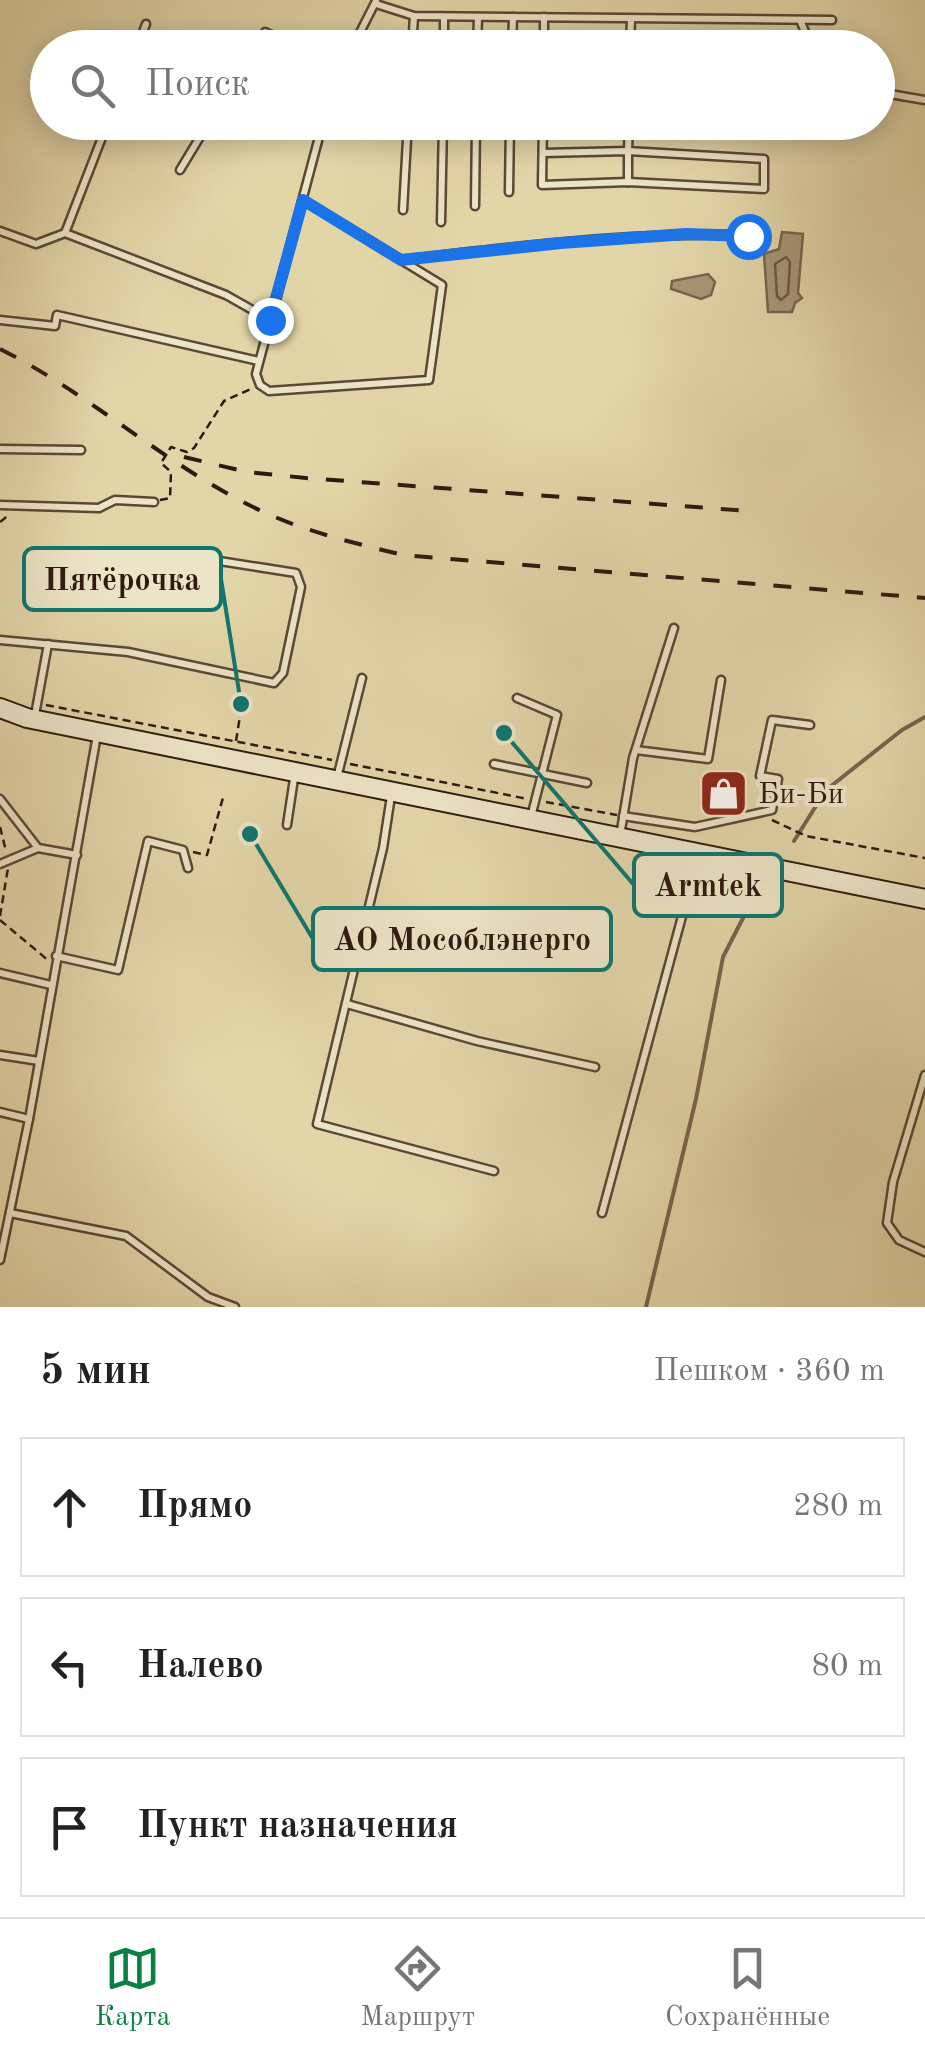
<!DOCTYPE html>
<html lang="ru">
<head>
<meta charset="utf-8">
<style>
  :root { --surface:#fff; --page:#f2f2f2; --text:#222; --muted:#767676; --line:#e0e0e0; --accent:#0b8043 }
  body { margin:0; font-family:"Old Standard TT",serif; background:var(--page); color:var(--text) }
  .stop { position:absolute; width:30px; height:30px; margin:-22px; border:8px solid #1a73e8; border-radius:50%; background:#fff }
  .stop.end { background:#1a73e8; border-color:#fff; box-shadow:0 2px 10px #0008 }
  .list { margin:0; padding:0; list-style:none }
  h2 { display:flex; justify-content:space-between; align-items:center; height:130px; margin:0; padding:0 40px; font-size:42px }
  h2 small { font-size:32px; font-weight:400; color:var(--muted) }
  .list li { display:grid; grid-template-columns:65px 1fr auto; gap:30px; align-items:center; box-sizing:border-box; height:140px; margin:0 20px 20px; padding:0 20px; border:2px solid var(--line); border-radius:0px }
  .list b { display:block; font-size:38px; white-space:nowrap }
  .list em { font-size:32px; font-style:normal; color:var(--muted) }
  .icon { flex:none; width:55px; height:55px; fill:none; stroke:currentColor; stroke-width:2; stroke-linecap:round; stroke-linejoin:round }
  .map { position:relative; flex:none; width:925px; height:1307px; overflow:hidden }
  .search { position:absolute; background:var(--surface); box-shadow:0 5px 25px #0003; left:30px; right:30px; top:30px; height:110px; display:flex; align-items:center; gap:25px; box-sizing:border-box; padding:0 35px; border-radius:55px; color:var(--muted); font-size:38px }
  .sheet { height:610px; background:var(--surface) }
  nav { display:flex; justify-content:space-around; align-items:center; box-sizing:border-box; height:140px; border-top:2px solid var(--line); background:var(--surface); font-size:28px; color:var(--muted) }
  nav a { display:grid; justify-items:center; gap:5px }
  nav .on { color:var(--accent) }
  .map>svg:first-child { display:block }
  .water { fill:#a59574; stroke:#76634c; stroke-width:2.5 }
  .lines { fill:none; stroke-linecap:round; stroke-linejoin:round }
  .shore { stroke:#6a5742; stroke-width:2.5 }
  .stream { stroke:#76634c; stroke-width:4 }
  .service-casing { stroke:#5c4836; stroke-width:11 }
  .secondary-casing { stroke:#2f1910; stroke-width:22 }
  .path { stroke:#2f1910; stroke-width:2.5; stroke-dasharray:8 5; stroke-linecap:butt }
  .service { stroke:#ece4c6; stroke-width:6 }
  .secondary { stroke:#ece4c6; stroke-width:18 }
  .rail { stroke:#2f1910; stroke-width:4; stroke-dasharray:18 18; stroke-linecap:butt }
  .route { stroke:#1a73e8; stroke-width:12 }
  .labels { text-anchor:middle; stroke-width:8; stroke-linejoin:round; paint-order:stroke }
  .poi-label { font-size:30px; fill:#2f1910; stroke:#ece4c6; text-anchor:start }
  .leader { fill:none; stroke:#0f766e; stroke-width:4 }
  .callout-dot { fill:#0f766e; stroke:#ece4c6; stroke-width:4 }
  .callout { fill:#ece4c6; stroke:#0f766e; stroke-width:4 }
  .callout-label { font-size:32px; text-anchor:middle; font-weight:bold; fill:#2f1910 }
</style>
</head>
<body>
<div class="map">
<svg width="925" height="1307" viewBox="0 0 925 1307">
  <rect width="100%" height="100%" fill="#e2d5a8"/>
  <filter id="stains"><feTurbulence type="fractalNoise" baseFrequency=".002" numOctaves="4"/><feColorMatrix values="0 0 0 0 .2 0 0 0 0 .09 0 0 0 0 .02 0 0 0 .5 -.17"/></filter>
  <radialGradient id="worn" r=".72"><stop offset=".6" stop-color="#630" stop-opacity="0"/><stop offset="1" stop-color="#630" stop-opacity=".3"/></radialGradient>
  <!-- water -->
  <g class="water">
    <polygon points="782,232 803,234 798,293 802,298 795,303 792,312 768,312 764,254 779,249"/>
    <polygon points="708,274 715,282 711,295 701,299 671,289 672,281"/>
  </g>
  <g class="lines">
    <!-- shore -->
    <polygon class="shore" points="786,257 790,262 788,294 781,300 777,296 775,264"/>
    <!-- stream -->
    <g class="stream">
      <polyline points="794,841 826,790 902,730 925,717"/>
      <polyline points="646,1307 696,1099 723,957 760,885"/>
    </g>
    <defs>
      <g id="service">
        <polyline points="376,4 414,16 832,20"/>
        <polyline points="800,20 812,48"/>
        <polyline points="137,48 146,24"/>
        <polyline points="256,48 265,32 298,48"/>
        <polyline points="352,48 376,1"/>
        <polyline points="412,48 414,16"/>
        <polyline points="444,48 444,17"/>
        <polyline points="477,48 478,17"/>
        <polyline points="512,48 513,17"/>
        <polyline points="544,48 544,17"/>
        <polyline points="630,48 631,19"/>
        <polyline points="878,92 925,100"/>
        <polyline points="543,122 542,185 628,182 764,189 764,159 628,151 629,122"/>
        <polyline points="665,122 761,124"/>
        <polyline points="543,153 628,151 628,182"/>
        <polyline points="180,170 209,122"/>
        <polyline points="509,192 510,122"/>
        <polyline points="303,200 442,285 429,380 269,391 260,385 256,374 323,122"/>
        <polyline points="475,206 476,122"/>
        <polyline points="403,210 408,122"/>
        <polyline points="441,222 443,122"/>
        <polyline points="0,231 36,244 65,233 226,295 270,320"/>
        <polyline points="65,233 108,122"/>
        <path d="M 402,260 C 517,246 633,232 748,235"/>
        <polyline points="0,320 55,326 57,315 259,361"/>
        <polyline points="0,449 81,450"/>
        <polyline points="0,505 99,508 115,500 154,502"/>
        <polyline points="0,640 128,652 274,683 283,673 301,587 296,573 188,556"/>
        <polyline points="517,698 557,715 531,817"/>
        <polyline points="35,715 48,644"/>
        <polyline points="636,750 708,759 721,680"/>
        <polyline points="494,764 587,783"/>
        <polyline points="337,778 362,678"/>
        <polyline points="391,796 383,848 317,1124 494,1171"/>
        <polyline points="0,799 38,848"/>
        <polyline points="623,816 695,827 772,810 778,779 760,776 772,720 810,725"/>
        <polyline points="287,825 295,772"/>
        <polyline points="620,836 633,758 674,628"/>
        <polyline points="0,864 38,848 77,855"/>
        <polyline points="56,956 118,970 148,841 183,850 188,868"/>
        <polyline points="0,973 51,985"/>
        <polyline points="347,1004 477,1041 595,1067"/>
        <polyline points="0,1055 39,1061"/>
        <polyline points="925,1075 893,1182 887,1223 899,1240 925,1252"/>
        <polyline points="0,1112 29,1119"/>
        <polyline points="10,1213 126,1236 208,1297 235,1307"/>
        <polyline points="602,1213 698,857"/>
        <polyline points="0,1260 29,1119 97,735"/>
      </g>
      <polyline id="secondary" points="0,708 27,718 925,899"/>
    </defs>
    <!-- service casing -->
    <use href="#service" class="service-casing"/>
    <!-- secondary casing -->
    <use href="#secondary" class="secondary-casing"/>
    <!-- path -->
    <g class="path">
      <polyline points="160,500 170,498 171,472 161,463 171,447 187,452 194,448 224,401 251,389"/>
      <polyline points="0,522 10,514"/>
      <polyline points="46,705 332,760"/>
      <polyline points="236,741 240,716"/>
      <polyline points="350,764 528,799"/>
      <polyline points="546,802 617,815"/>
      <polyline points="772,820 806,836 925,858"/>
      <polyline points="0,827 6,851"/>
      <polyline points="193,852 207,855 224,794"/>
      <polyline points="0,916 8,868"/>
      <polyline points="0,920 49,961"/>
    </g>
    <!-- service -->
    <use href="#service" class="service"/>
    <!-- secondary -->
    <use href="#secondary" class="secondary"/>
    <!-- rail -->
    <g class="rail">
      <path d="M 0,349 C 88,393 161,461 249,505 C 298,530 350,542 403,555 L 925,598"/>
      <polyline points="184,457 247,472 306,478 749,511"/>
    </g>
  </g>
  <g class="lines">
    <!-- route -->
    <polyline class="route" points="270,320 303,200 401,260 561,243 686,234 748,236"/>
  </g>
  <!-- icons -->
  <defs>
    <symbol id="shop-square" viewBox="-11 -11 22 22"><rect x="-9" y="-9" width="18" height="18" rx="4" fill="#8f2418" stroke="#ece4c6"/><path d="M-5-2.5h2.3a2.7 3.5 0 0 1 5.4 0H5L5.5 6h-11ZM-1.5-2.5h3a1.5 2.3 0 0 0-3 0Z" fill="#fff"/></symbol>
  </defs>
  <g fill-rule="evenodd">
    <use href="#shop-square" x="696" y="766" width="55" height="55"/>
  </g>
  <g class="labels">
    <!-- poi labels -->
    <g class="poi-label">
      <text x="758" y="803">Би-Би</text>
    </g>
  </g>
  <!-- callouts -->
  <path class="leader" d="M241 704L221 579M504 733L634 885M250 834L313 939"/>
  <g class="callout-dot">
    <circle cx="241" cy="704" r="10"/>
    <circle cx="504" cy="733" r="10"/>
    <circle cx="250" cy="834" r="10"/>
  </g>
  <g class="callout">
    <rect x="24" y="548" width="197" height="62" rx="10"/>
    <rect x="634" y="854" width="148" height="62" rx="10"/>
    <rect x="313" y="908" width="298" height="62" rx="10"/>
  </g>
  <g class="callout-label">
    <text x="122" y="590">Пятёрочка</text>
    <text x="708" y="896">Armtek</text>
    <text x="462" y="950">АО Мособлэнерго</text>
  </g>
  <rect width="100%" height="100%" filter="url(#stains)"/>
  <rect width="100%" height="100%" fill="url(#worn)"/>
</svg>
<div class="stop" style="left:748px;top:236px"></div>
<div class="stop end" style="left:270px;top:320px"></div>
<div class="search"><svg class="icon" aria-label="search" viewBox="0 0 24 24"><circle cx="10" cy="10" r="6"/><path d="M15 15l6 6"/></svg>Поиск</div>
</div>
<section class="sheet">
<h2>5 мин<small>Пешком · 360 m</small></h2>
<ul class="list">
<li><svg class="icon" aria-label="ahead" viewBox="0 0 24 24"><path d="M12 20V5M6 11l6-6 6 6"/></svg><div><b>Прямо</b></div><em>280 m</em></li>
<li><svg class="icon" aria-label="left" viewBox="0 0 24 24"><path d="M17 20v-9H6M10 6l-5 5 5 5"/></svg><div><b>Налево</b></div><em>80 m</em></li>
<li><svg class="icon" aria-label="arrive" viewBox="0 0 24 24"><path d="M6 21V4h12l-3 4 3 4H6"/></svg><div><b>Пункт назначения</b></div></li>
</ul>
</section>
<nav>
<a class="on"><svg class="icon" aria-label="map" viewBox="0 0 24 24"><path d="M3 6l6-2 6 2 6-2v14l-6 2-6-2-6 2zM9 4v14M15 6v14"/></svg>Карта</a>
<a><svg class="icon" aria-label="directions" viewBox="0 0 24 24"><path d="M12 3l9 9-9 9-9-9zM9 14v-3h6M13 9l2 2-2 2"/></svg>Маршрут</a>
<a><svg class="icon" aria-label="saved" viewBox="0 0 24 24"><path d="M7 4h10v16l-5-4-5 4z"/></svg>Сохранённые</a>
</nav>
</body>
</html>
